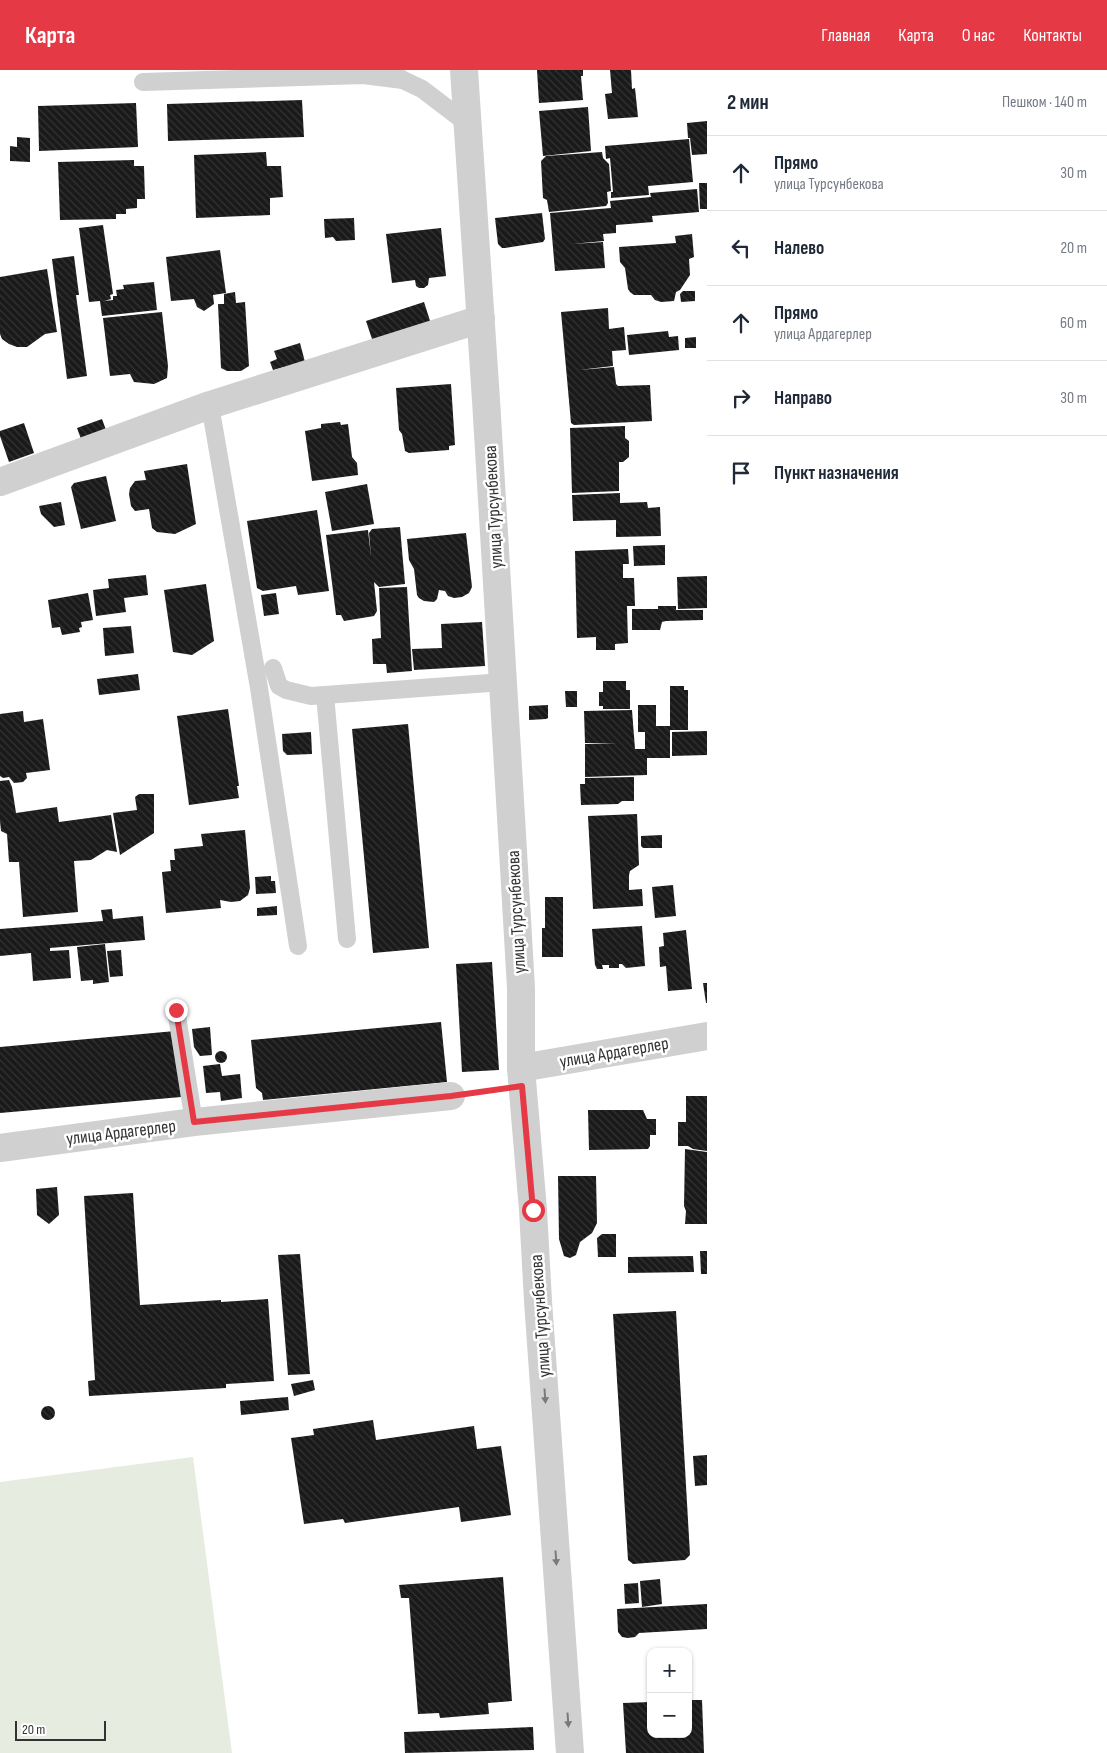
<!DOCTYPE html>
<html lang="ru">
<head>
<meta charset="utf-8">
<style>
  :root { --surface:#fff; --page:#f2f2f3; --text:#1f2937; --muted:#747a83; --line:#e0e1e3; --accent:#e63946 }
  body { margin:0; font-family:"Sofia Sans Condensed",sans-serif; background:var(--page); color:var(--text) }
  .controls { position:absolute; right:15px; bottom:15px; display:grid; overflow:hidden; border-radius:10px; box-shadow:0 1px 4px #0004 }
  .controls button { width:45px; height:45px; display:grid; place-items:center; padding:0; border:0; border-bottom:1px solid var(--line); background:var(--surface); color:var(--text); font:25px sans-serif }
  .scale { position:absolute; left:15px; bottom:12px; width:91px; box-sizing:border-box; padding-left:5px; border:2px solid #333; border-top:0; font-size:14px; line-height:18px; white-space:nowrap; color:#333; -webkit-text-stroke:4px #fff; paint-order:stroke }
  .stop { position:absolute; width:15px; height:15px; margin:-11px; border:4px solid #e63946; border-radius:50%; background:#fff }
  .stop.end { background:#e63946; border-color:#fff; box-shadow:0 1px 5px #0008 }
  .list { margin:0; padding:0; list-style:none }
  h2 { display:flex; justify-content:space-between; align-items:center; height:65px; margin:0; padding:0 20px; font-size:21px }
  h2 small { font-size:16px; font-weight:400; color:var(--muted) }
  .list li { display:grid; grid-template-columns:32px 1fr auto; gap:15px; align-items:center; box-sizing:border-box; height:75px; padding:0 20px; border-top:1px solid var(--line) }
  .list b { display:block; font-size:19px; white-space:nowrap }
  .list p { margin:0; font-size:16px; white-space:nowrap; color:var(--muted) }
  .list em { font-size:16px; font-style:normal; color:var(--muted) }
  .icon { flex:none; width:28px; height:28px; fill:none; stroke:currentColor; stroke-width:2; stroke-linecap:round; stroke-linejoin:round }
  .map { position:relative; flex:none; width:707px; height:1683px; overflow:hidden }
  header { display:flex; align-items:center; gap:30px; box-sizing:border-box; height:70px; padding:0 25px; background:var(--accent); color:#fff }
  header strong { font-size:24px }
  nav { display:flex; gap:28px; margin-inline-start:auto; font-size:18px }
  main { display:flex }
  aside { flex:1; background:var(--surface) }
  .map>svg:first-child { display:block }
  .grass { fill:#e6ecdf }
  .building { fill:url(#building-back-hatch) }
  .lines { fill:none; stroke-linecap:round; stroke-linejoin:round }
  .path { stroke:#cdcdcd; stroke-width:3; stroke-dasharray:2.5 2.5; stroke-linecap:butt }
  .service { stroke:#d0d0d0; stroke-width:18 }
  .minor { stroke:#d0d0d0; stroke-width:28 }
  .tertiary { stroke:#d0d0d0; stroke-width:28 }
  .oneway { fill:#7a7a7a }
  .route { stroke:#e63946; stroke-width:6 }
  .labels { text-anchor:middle; stroke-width:5; stroke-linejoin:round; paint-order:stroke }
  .street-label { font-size:18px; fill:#333; stroke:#fff }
</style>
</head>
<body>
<header>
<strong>Карта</strong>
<nav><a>Главная</a><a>Карта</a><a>О нас</a><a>Контакты</a></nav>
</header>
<main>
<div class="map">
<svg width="707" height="1683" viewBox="0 0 707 1683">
  <defs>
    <pattern id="building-back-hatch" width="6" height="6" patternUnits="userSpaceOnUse" patternTransform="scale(1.25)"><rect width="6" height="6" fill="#1a1a1a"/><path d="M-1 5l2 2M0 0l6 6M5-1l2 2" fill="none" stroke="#333"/></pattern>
  </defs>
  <rect width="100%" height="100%" fill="#fff"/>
  <!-- grass -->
  <polygon class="grass" points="193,1387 232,1683 0,1683 0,1412"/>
  <!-- building -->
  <g class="building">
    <polygon points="537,0 583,0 583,6 581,6 583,30 539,33"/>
    <polygon points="610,0 631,0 632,19 635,18 638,47 608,49 605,24 612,23"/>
    <polygon points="302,30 304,67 168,71 167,34"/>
    <polygon points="136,33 138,77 39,81 38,36"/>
    <polygon points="588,37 591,81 543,86 539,41"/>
    <polygon points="707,51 707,84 692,85 690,68 688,68 687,53"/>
    <polygon points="17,67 30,68 30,92 10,91 10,76 17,77"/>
    <polygon points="689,69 693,112 648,116 649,125 611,128 611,122 613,122 610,88 606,89 605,76"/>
    <polygon points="266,82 267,96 281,96 283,127 270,128 270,145 196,148 194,85"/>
    <polygon points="602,82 603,88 609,94 611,121 607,122 608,133 606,136 549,142 547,130 543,128 541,91 546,86"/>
    <polygon points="134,90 134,96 144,96 145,129 137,129 137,138 126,139 126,144 116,144 116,149 60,150 58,92"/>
    <polygon points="699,113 707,113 707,139 700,139"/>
    <polygon points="697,119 699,142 652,146 653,152 616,155 616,163 603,164 604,171 572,174 603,172 605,198 555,201 550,143 611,138 610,131 651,127 650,123"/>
    <polygon points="542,143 545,169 543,172 505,178 502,178 498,174 495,148"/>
    <polygon points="354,148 355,170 336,171 333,167 325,168 324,149"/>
    <polygon points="103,155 113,224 110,225 111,229 104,231 113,230 113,226 117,226 116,220 124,219 123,215 154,212 157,240 102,246 100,231 89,232 79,158"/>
    <polygon points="441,158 446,206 429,208 428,215 424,218 419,218 416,216 415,210 392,213 386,164"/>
    <polygon points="692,164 694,187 689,189 690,205 680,220 676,222 674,231 661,232 655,230 651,225 634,225 630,222 628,219 625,198 620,192 619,177 676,173 675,166"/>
    <polygon points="220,180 226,223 213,225 214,234 204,241 197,237 194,229 171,231 166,187"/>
    <polygon points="74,186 79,225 76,225 87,306 67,309 52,189"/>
    <polygon points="47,199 57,262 45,264 27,277 17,277 9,274 2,269 0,264 0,207"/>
    <polygon points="683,221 695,221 695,231 681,232 680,224"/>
    <polygon points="235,222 236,233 245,232 249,296 241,301 227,301 221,298 218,234 224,234 224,224"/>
    <polygon points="424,232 432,257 374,275 366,251"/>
    <polygon points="608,238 609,259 624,257 626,280 612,281 613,296 579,300 614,297 616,314 618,316 650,315 652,351 574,355 571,353 561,242"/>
    <polygon points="162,242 168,296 167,308 154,314 134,312 130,304 110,306 103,248"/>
    <polygon points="668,261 669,267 678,266 679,280 629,285 627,265"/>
    <polygon points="696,267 696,278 685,278 685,268"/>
    <polygon points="300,273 305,292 273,300 270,292 277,289 274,281"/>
    <polygon points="451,314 455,375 449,376 449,380 409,383 405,381 402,364 399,360 396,318"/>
    <polygon points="102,349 106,360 81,369 77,358"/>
    <polygon points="340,352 341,355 348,354 352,387 357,393 358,405 312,411 305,361 321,358 321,354"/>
    <polygon points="24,353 34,383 9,392 0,366 0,361"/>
    <polygon points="625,356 625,368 629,371 629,387 623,392 619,392 619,421 572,423 570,358"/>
    <polygon points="187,394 196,454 175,464 157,462 152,458 149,439 135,441 131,436 129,424 130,418 135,411 146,410 144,401"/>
    <polygon points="106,406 116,451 81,459 71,417 74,413"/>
    <polygon points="367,414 374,454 332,461 325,422"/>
    <polygon points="620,423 620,433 647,432 648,438 660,437 661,466 616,467 616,450 573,451 572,425"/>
    <polygon points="61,432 65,455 54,457 41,444 39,436"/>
    <polygon points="317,440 329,521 298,525 296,516 263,521 257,518 247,451"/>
    <polygon points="400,457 405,514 379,517 374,512 377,541 374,546 344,551 341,545 336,545 326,465 368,460 371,487 369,463 372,459"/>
    <polygon points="466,463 472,517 469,523 462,527 454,528 448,526 445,521 439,520 437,529 434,532 424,531 419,528 417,525 414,499 409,490 407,469"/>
    <polygon points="665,475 665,495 634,496 633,476"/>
    <polygon points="628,479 629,494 623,494 623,508 634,508 635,536 627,536 628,573 615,574 615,580 596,580 596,567 577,568 575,481"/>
    <polygon points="146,505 148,525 124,528 126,542 96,546 93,520 109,518 108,509"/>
    <polygon points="707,506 707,538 678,539 677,507"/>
    <polygon points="206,514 214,571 192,585 173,582 164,520"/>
    <polygon points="407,517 412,601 387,603 386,594 373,594 372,569 381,568 379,518"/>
    <polygon points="88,523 93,550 81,552 82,557 79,558 80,562 62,565 60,557 52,558 48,530"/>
    <polygon points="276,523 279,544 264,546 261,525"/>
    <polygon points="658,536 676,536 676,540 703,540 703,550 666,551 662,552 660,560 632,560 632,539 658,539"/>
    <polygon points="482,552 485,596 414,600 412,579 442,578 441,554"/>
    <polygon points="131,556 134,583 105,586 103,558"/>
    <polygon points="138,604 140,620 99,625 97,609"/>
    <polygon points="603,611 626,611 626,620 630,620 630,639 603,639 603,636 599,636 599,622 603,622"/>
    <polygon points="670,616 684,616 684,620 688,620 688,660 670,660 670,688 647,688 647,705 585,707 585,674 617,673 585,673 584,641 632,640 635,679 645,679 645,662 638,662 638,635 656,635 656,656 670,656"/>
    <polygon points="565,621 577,621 577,637 566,637"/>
    <polygon points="548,635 548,648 546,649 529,650 529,636"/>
    <polygon points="228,639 239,716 237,716 239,728 189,735 177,646"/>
    <polygon points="23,641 24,652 43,649 50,700 26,703 27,708 23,712 14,713 9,707 3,708 0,706 0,644"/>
    <polygon points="408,654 429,878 373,883 352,659"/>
    <polygon points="707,661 707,685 672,686 672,662"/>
    <polygon points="311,662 312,684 287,685 283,681 282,664"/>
    <polygon points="634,707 634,731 622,731 618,734 581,735 580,714 585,714 585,708"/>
    <polygon points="9,710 12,717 16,743 57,737 59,752 111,745 117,782 107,780 91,790 74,791 78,842 23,847 19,792 9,792 7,764 1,761 0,751 0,711"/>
    <polygon points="139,724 154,724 154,763 120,785 113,743 137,740 135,727"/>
    <polygon points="637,744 639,795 630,801 629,805 629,820 642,819 643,836 593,839 588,746"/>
    <polygon points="245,760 250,818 248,825 240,831 231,832 220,830 221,838 166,843 162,802 171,801 170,790 175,790 174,779 203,776 201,764"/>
    <polygon points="662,765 662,778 643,778 641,776 641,766"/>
    <polygon points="271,806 271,811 275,811 276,823 256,824 255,807"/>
    <polygon points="673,815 676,846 655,848 652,817"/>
    <polygon points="545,827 563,827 563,887 542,887 542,858 545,858"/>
    <polygon points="277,836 277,845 257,846 257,838"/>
    <polygon points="112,839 113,849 143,846 145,870 50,878 50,881 69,880 71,908 33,911 31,883 0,886 0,859 103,851 101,840"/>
    <polygon points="642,856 645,896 626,898 622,894 619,894 619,898 609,898 609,895 602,895 603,899 597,899 595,895 592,859"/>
    <polygon points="686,860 692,919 668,921 666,896 660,897 659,877 664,876 663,863"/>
    <polygon points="105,874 109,912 93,914 93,910 81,911 77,877"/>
    <polygon points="121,880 123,906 110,907 107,881"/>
    <polygon points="492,892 499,1000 462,1002 456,894"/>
    <polygon points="703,913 707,913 707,933 706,933"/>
    <polygon points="441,952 447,1012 263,1030 262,1023 256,1018 251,970"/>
    <polygon points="210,957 212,985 200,986 194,977 192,959"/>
    <polygon points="175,961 181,1027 0,1043 0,977"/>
    <circle cx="221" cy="987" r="6"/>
    <polygon points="220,994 222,1006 240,1004 242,1028 221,1031 220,1022 206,1023 203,996"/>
    <polygon points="686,1026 707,1026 707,1081 693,1079 688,1076 678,1076 678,1052 686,1052"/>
    <polygon points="588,1040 643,1040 647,1049 656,1049 656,1065 650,1065 650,1076 648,1079 589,1080"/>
    <polygon points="685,1079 707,1082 707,1154 685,1154 686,1141 684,1136"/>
    <polygon points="558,1106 596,1106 597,1153 592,1163 580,1172 576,1185 570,1188 564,1186 559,1169"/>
    <polygon points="57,1117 59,1145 49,1154 37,1145 36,1119"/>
    <polygon points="133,1123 140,1235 221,1230 221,1232 268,1229 274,1311 226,1314 226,1318 89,1326 88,1311 95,1310 84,1126"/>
    <polygon points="602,1164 616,1164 616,1187 598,1187 597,1168"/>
    <polygon points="700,1181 707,1181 707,1204 701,1204"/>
    <polygon points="300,1184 310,1304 288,1305 278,1185"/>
    <polygon points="693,1186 694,1202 628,1203 628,1187"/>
    <polygon points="676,1241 690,1485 685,1490 633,1494 628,1490 613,1244"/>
    <polygon points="313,1310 315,1320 294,1326 291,1314"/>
    <polygon points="288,1327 289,1340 241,1345 240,1331"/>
    <circle cx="48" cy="1343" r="7"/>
    <polygon points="373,1350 376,1370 474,1356 477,1379 501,1376 511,1445 461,1452 459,1437 345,1453 343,1449 304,1454 291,1368 314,1365 313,1359"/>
    <polygon points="707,1385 707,1415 695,1416 693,1386"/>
    <polygon points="503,1507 512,1631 488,1633 489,1644 440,1648 439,1643 418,1644 409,1528 401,1528 399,1515"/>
    <polygon points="660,1509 662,1534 642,1537 640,1511"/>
    <polygon points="638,1513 639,1533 625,1534 624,1514"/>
    <polygon points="707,1534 707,1559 639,1563 635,1567 628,1568 622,1567 618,1562 617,1539"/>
    <polygon points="688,1630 702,1630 704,1683 626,1683 623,1633 651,1632 651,1664 688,1664"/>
    <polygon points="533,1657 534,1680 405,1683 404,1662"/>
  </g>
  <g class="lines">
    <!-- path -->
    <polyline class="path" points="479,1022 495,1020"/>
    <!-- service -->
    <g class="service">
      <polyline points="394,4 403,10 422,19 468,54"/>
      <polyline points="143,12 363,5 403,10"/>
      <polyline points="210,335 259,618 298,876"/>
      <polyline points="273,598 279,616 286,620 311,626 503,612"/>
      <polyline points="325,625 347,869"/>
      <polyline points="176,940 194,1052"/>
    </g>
    <!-- minor -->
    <g class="minor">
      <polyline points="0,412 210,335 481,249"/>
      <polyline points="521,998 707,966"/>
      <polyline points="0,1078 194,1052 451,1026"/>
    </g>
    <!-- tertiary -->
    <polyline class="tertiary" points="464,0 486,330 511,747 521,918 521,998 533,1140 538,1231 570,1683"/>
  </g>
  <!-- one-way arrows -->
  <defs><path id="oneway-solid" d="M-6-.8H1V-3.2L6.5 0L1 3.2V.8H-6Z" transform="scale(1.25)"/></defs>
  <g class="oneway">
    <use href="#oneway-solid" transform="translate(545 1326) rotate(86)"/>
    <use href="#oneway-solid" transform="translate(556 1488) rotate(86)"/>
    <use href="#oneway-solid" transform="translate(568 1650) rotate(86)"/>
  </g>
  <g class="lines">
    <!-- route -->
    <polyline class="route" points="176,940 194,1052 451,1026 522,1016 533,1140"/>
  </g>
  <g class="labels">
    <!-- street labels -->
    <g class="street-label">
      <text transform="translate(493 437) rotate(-93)" y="6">улица Турсунбекова</text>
      <text transform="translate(516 842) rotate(-93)" y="6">улица Турсунбекова</text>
      <text transform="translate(614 982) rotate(-10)" y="6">улица Ардагерлер</text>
      <text transform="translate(121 1062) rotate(-7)" y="6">улица Ардагерлер</text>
      <text transform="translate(540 1246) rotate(-94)" y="6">улица Турсунбекова</text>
    </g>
  </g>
</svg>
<div class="controls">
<button>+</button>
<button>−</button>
</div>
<div class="scale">20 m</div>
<div class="stop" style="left:533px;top:1140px"></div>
<div class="stop end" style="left:176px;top:940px"></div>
</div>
<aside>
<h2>2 мин<small>Пешком · 140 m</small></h2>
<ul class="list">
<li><svg class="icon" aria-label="ahead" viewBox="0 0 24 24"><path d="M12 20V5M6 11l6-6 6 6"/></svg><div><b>Прямо</b><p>улица Турсунбекова</p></div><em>30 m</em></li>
<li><svg class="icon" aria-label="left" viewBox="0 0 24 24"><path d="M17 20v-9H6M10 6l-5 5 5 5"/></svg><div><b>Налево</b></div><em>20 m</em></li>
<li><svg class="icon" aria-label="ahead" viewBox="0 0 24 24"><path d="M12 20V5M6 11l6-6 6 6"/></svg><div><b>Прямо</b><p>улица Ардагерлер</p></div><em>60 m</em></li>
<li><svg class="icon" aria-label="right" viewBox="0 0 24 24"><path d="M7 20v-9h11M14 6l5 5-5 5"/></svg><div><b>Направо</b></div><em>30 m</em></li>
<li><svg class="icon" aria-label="arrive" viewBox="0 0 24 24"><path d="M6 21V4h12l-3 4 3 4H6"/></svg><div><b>Пункт назначения</b></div></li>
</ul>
</aside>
</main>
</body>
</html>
